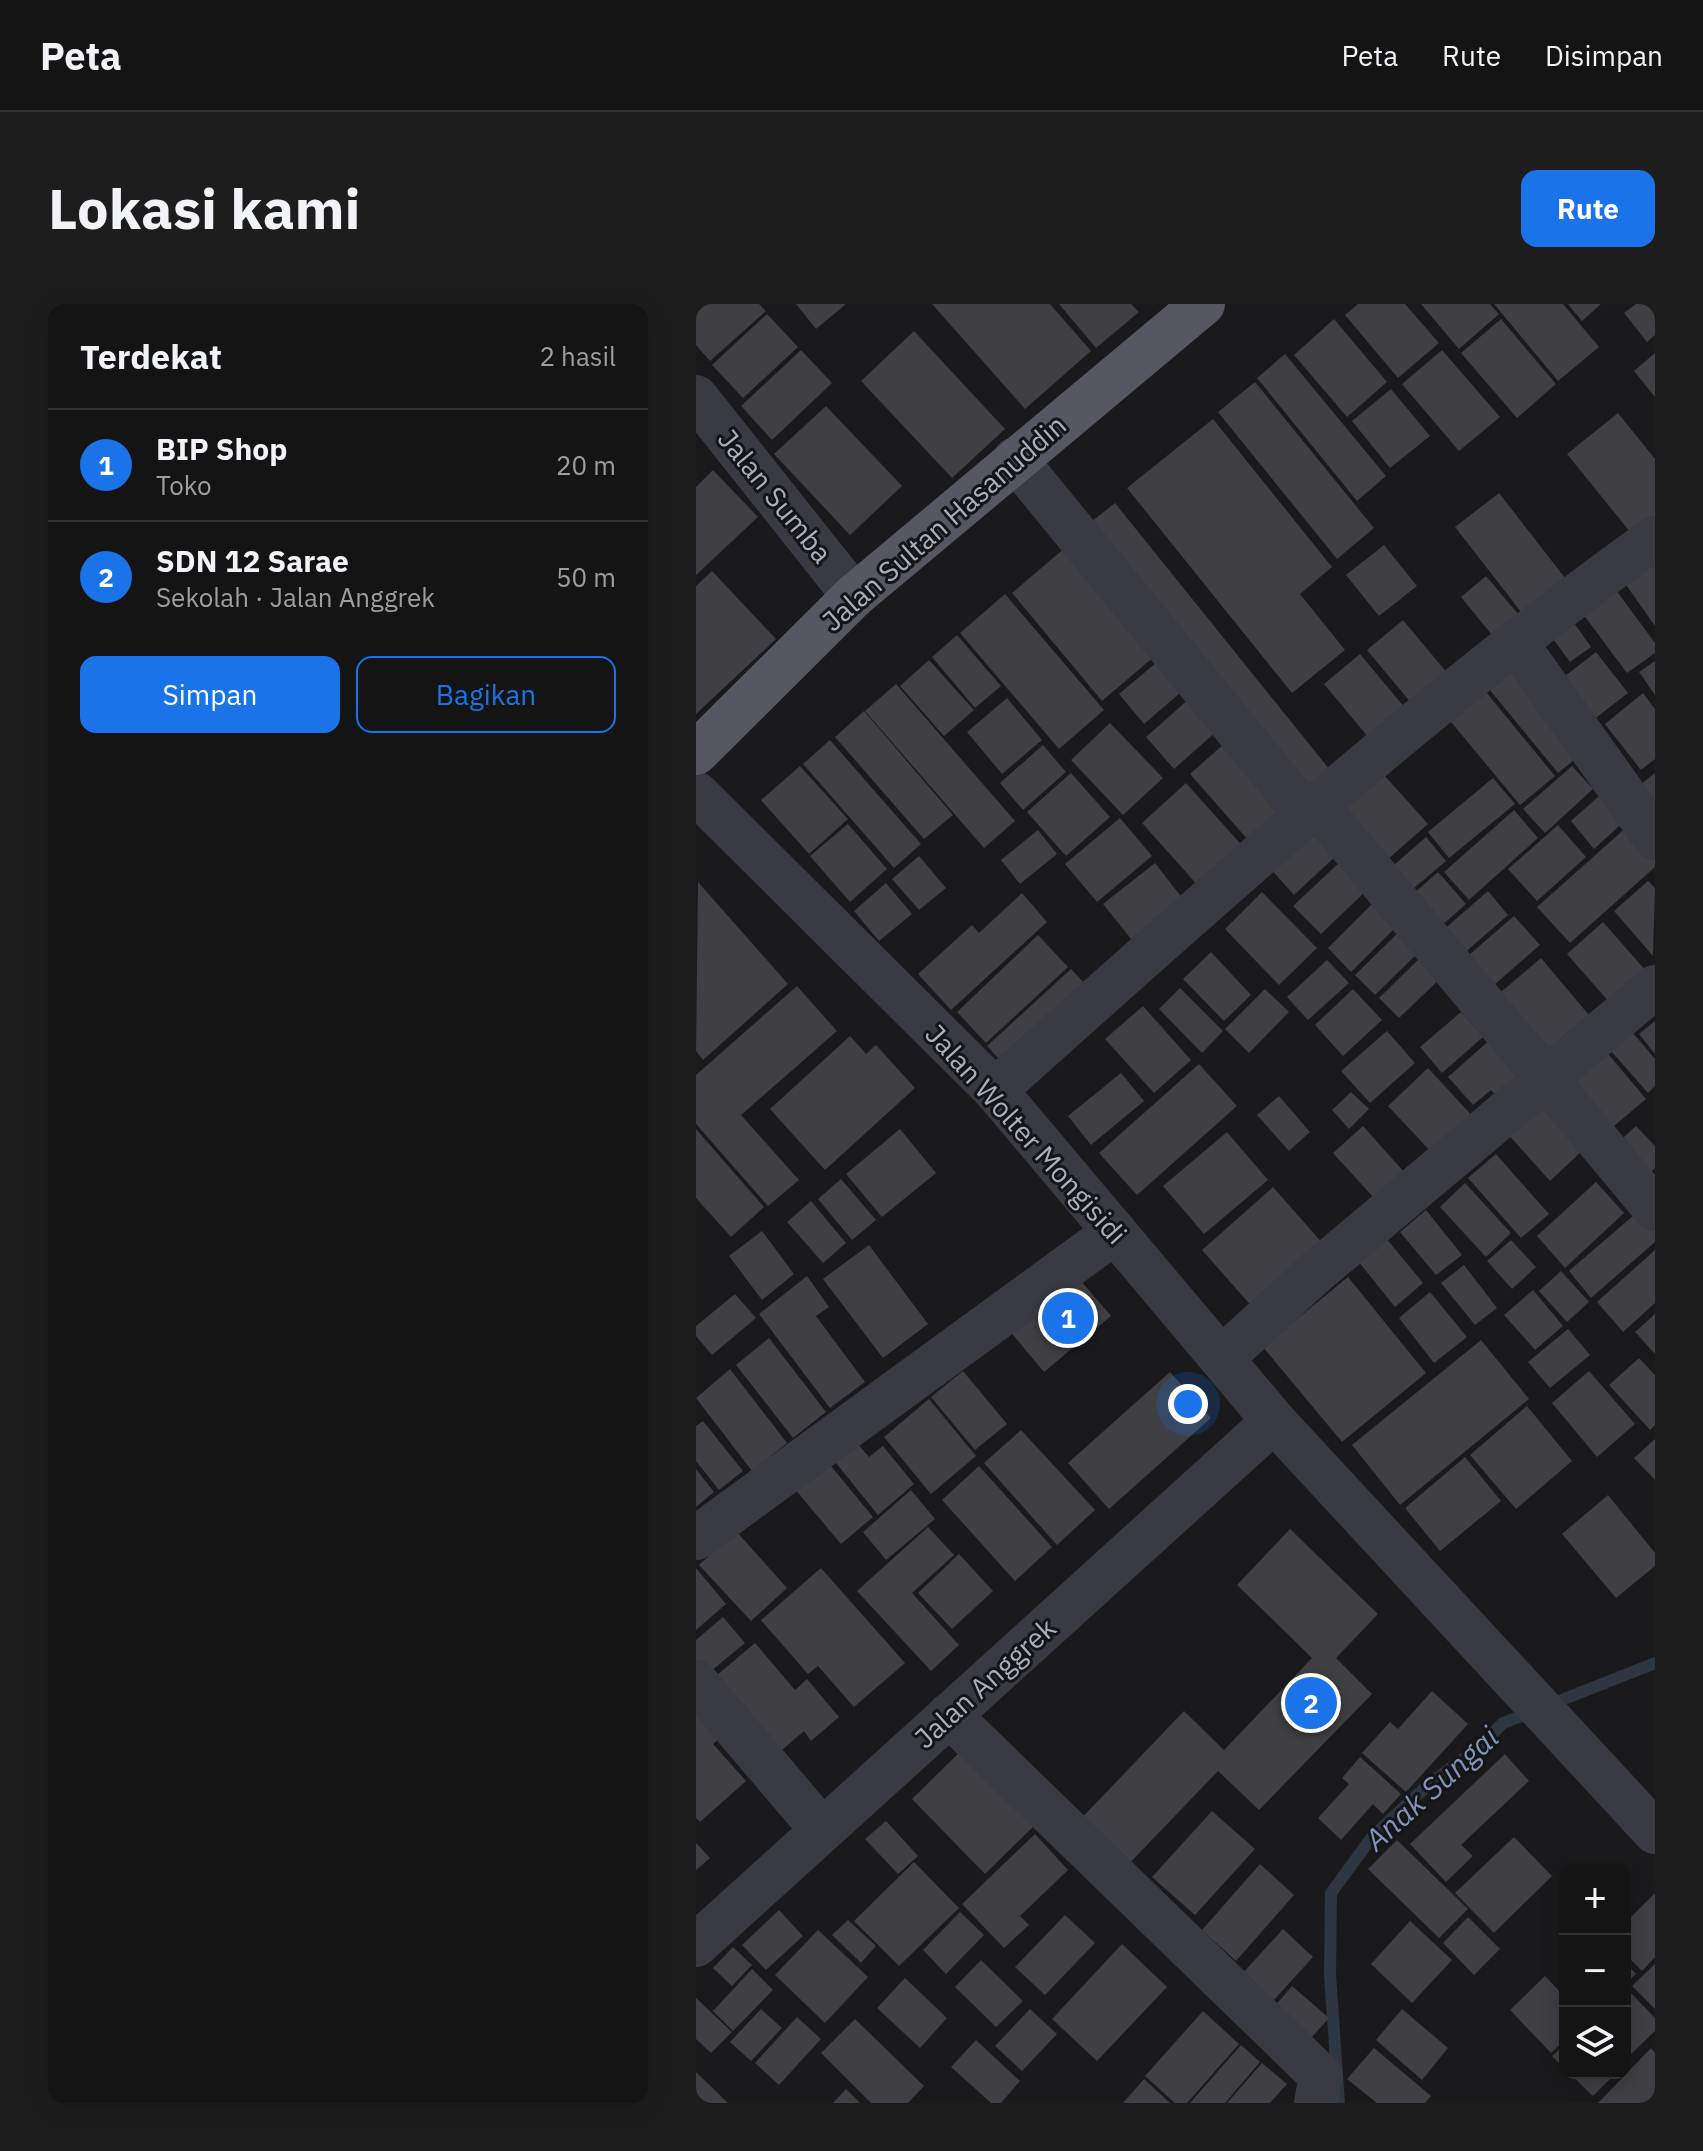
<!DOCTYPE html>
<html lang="id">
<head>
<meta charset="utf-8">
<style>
  :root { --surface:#141415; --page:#1d1d1e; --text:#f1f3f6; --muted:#9d9ea0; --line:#333334; --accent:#1a73e8 }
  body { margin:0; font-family:"IBM Plex Sans",sans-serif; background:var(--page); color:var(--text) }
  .controls { position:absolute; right:24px; bottom:24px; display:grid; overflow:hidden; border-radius:16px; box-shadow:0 4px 20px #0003 }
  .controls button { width:72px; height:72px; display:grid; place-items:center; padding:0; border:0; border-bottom:2px solid var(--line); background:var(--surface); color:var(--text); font:40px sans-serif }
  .you { position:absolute; left:492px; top:1100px; width:28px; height:28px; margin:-20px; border:6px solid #fff; border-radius:50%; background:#1a73e8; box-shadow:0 0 0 12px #1a73e833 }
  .badge { display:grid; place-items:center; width:52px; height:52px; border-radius:50%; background:var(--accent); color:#fff; font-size:26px; font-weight:700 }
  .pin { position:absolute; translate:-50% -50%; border:4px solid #fff; box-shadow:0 2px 8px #0006 }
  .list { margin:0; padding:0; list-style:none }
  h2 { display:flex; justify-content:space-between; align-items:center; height:104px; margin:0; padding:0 32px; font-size:34px }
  h2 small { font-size:26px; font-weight:400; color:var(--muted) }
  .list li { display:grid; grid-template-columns:52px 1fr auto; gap:24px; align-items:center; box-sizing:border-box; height:112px; padding:0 32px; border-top:2px solid var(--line) }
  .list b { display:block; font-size:30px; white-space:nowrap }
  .list p { margin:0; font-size:26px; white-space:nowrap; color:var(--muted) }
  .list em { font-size:26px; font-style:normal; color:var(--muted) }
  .actions { display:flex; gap:16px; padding:24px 32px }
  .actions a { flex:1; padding:18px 0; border:2px solid var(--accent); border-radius:16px; text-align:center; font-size:28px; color:var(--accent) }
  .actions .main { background:var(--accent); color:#fff }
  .icon { flex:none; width:44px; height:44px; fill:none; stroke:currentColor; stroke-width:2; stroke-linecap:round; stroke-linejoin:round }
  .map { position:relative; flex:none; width:959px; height:1799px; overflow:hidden; border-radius:16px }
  header { display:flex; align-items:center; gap:48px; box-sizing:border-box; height:112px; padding:0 40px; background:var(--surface); border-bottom:2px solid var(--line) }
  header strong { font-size:38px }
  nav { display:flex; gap:44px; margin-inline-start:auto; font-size:28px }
  .intro { display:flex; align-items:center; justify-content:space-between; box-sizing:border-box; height:192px; padding:0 48px }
  h1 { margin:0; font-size:56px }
  .button { padding:20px 36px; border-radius:16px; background:var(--accent); color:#fff; font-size:28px; font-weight:700 }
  main { display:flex; gap:48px; padding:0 48px }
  aside { flex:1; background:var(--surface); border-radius:16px; box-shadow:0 4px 20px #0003 }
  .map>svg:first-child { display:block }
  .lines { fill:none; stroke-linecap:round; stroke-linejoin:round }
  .stream { stroke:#2e3642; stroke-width:12 }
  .building { fill:#3f3f44 }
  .minor { stroke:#3a3a42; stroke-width:44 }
  .major { stroke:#565761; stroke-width:44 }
  .labels { text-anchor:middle; stroke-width:6; stroke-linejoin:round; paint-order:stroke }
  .street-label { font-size:28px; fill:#abaebd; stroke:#151517 }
  .water-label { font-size:30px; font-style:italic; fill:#7f96bb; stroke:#151517 }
</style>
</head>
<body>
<header>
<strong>Peta</strong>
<nav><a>Peta</a><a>Rute</a><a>Disimpan</a></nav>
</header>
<div class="intro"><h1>Lokasi kami</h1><a class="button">Rute</a></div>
<main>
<aside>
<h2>Terdekat<small>2 hasil</small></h2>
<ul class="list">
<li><span class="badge">1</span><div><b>BIP Shop</b><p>Toko</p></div><em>20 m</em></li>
<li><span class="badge">2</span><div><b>SDN 12 Sarae</b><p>Sekolah · Jalan Anggrek</p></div><em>50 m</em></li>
</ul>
<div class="actions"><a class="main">Simpan</a><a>Bagikan</a></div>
</aside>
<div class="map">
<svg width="959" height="1799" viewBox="0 0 959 1799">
  <rect width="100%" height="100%" fill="#1a1a1c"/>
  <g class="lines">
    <!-- stream -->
    <g class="stream">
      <polyline points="853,1401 959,1359"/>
      <polyline points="643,1799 634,1671 635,1589 676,1533 732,1481 784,1442 807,1419 836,1408"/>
    </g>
  </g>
  <!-- building -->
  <g class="building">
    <polygon points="10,0 63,0 70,7 14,57 0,41 0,9"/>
    <polygon points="100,0 150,0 120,25"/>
    <polygon points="236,0 354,0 395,47 329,105"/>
    <polygon points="363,0 435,0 443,8 400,44"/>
    <polygon points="662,0 709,0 743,39 702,74 649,11"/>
    <polygon points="725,0 794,0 803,10 763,45"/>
    <polygon points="798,0 867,0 903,43 862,77"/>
    <polygon points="872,0 905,0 886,17"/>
    <polygon points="940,0 959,0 959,31 951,38 928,9"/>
    <polygon points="71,10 102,43 47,94 16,61"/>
    <polygon points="638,15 691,78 651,113 598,51"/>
    <polygon points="805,15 860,80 821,114 765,49"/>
    <polygon points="218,27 309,125 256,174 165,77"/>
    <polygon points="105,46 136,79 76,136 45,102"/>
    <polygon points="746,46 804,113 763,147 706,80"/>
    <polygon points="959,49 959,93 938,67"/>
    <polygon points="589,50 690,172 661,197 561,74"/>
    <polygon points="559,78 678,224 641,255 522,108"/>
    <polygon points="695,85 734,132 694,164 656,117"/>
    <polygon points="130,102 206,182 154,231 78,150"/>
    <polygon points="922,109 959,155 959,217 939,234 871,150"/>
    <polygon points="517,115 636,263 604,290 649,346 596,389 431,184"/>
    <polygon points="17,166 62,213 0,271 0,183"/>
    <polygon points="803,189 873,279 829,313 759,223"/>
    <polygon points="419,199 634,466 601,493 386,225"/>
    <polygon points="377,237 467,345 406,397 316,289"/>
    <polygon points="688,241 721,282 683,312 650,271"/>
    <polygon points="959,261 959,322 928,278"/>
    <polygon points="16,267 80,335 0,410 0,282"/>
    <polygon points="790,272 827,316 801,337 765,293"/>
    <polygon points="920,286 959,339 959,349 931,369 887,310"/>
    <polygon points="309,290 408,406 363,445 264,329"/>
    <polygon points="707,316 752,370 716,400 671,346"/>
    <polygon points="876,316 895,343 874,358 855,332"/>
    <polygon points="261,331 305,382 279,404 236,353"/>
    <polygon points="473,348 498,377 448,420 423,390"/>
    <polygon points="900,348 932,389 896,417 865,375"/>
    <polygon points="664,350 709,404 673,434 628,380"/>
    <polygon points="233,356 278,406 248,432 204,382"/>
    <polygon points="959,357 959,391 943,368"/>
    <polygon points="824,360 893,444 862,469 793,385"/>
    <polygon points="200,380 319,517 288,544 169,407"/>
    <polygon points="503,386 531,418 478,465 450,433"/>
    <polygon points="790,388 859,472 824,501 755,418"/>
    <polygon points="947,389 959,405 959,455 945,466 909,420"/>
    <polygon points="311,394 346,436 306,470 271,428"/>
    <polygon points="168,407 257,511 228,535 139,433"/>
    <polygon points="414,419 467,474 427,511 375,456"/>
    <polygon points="538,431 597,498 553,537 494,470"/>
    <polygon points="134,436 225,540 198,564 107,460"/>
    <polygon points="347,441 370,468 327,506 304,479"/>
    <polygon points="104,462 152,515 113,550 65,496"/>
    <polygon points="876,462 897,485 849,529 827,505"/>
    <polygon points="375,469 414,513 370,552 331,508"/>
    <polygon points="959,469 959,508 940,484"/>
    <polygon points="688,471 732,520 691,556 648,507"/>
    <polygon points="797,474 819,500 753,554 732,528"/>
    <polygon points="490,479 550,546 506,586 446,519"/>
    <polygon points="910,486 934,512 898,545 875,517"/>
    <polygon points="818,506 842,534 773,596 748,568"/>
    <polygon points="424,514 456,552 401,598 369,560"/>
    <polygon points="152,520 191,565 154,598 114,552"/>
    <polygon points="617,521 643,549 598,591 573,563"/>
    <polygon points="862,521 890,553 841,597 812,565"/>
    <polygon points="933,521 959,550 959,563 874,639 841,603"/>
    <polygon points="342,526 361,550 324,580 305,556"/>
    <polygon points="730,533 750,557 711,590 691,567"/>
    <polygon points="223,552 250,584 223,606 196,575"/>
    <polygon points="645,557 672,585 625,630 597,602"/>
    <polygon points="459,559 487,595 436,636 407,600"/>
    <polygon points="742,568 770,600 743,624 715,592"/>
    <polygon points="952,577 959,584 957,652 918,607"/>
    <polygon points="2,578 92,680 7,756 0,747"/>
    <polygon points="190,579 216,610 183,637 158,607"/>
    <polygon points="792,587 812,611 766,651 745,628"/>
    <polygon points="566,588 621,644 583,681 529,625"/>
    <polygon points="326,589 351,618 255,706 222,670 276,621 283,629"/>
    <polygon points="678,598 702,621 655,668 632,644"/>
    <polygon points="818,612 844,641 791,687 766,657"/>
    <polygon points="907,618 951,668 915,700 871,650"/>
    <polygon points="704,627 724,647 679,691 659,671"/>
    <polygon points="342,631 372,663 290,739 261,708"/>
    <polygon points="515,648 555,691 528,717 487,675"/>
    <polygon points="728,650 748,671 703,714 683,694"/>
    <polygon points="845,654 898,717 851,756 799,693"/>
    <polygon points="631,656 653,679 612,716 591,693"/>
    <polygon points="375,665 396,687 312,765 291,742"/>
    <polygon points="101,682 141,727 45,811 103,876 72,902 0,820 0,771"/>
    <polygon points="484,684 527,727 506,749 463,705"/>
    <polygon points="569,685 593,708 553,749 529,725"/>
    <polygon points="657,685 686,716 647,752 619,721"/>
    <polygon points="447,702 495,756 458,789 409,735"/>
    <polygon points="765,708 787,733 746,769 724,743"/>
    <polygon points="959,717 959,750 943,730"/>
    <polygon points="691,727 719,759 674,799 645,767"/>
    <polygon points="937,729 959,755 959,782 952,789 915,747"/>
    <polygon points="154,732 170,750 180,741 219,784 129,866 74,805"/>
    <polygon points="796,734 831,776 806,798 795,786 777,801 752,773"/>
    <polygon points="908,745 950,795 912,827 870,778"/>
    <polygon points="503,760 541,802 441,891 403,849"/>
    <polygon points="732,764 779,815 739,852 692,802"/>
    <polygon points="425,769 448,797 395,841 372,812"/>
    <polygon points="655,788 673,805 653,825 636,806"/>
    <polygon points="583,792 614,828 593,847 561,811"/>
    <polygon points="849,793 885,848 854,877 810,828"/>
    <polygon points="667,822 708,868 678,894 637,849"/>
    <polygon points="940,822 959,842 959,864 946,876 916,844"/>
    <polygon points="0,825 68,903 35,933 0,894"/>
    <polygon points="204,825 240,869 186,913 150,870"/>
    <polygon points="531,828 572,876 508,930 467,882"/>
    <polygon points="800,850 853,910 825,934 772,874"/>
    <polygon points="145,875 180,916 156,936 122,895"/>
    <polygon points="900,878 928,909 869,964 841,932"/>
    <polygon points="769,879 815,929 790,953 744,903"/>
    <polygon points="577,883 629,942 558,1005 506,946"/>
    <polygon points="115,897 150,939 127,959 91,918"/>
    <polygon points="945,905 959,921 959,938 895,994 873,967"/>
    <polygon points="730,906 766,951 740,971 704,928"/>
    <polygon points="66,927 98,970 66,996 33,952"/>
    <polygon points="690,934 727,979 699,1003 662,957"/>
    <polygon points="815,936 840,963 816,985 791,957"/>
    <polygon points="173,941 232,1020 187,1054 127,975"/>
    <polygon points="959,946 959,999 927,1028 901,998"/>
    <polygon points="768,961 801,1004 779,1021 745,979"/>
    <polygon points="865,967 893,998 871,1018 843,987"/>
    <polygon points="379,970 415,1012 348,1068 313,1026"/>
    <polygon points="111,972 133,1003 120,1012 169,1078 134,1104 63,1010"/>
    <polygon points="652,973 730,1069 646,1138 567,1043"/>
    <polygon points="837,986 867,1022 839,1046 808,1011"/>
    <polygon points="734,988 771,1033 738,1059 703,1014"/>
    <polygon points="39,990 60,1014 16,1051 0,1032 0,1022"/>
    <polygon points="959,1010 959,1050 939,1028"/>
    <polygon points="872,1025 894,1051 854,1084 832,1058"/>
    <polygon points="73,1034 130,1108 97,1134 40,1061"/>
    <polygon points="785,1036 833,1095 704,1201 656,1141"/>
    <polygon points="943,1054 959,1071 959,1121 954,1126 913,1081"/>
    <polygon points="34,1065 91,1139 56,1167 0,1094"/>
    <polygon points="267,1067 311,1120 279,1146 235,1093"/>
    <polygon points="893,1067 939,1120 901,1153 856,1099"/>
    <polygon points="474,1068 515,1114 413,1205 372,1159"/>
    <polygon points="233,1095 280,1152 235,1190 188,1133"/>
    <polygon points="831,1102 876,1157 820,1205 774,1151"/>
    <polygon points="7,1117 47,1167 23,1186 0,1157 0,1122"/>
    <polygon points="325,1126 399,1206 361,1241 288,1159"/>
    <polygon points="959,1135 959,1176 938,1154"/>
    <polygon points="158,1136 173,1153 187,1142 218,1180 182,1211 136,1154"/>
    <polygon points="769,1153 805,1197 744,1247 709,1204"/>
    <polygon points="130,1156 177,1213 145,1240 98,1184"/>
    <polygon points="283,1162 356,1243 319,1277 246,1196"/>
    <polygon points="0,1165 18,1188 0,1203"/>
    <polygon points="215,1186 239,1215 190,1256 167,1228"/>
    <polygon points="912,1191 959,1249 959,1262 920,1294 866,1230"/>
    <polygon points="232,1223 258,1251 216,1289 263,1341 235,1367 161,1287"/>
    <polygon points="594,1225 682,1310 640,1354 676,1390 563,1506 522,1467 428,1565 380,1520 488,1407 528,1446 616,1354 541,1281"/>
    <polygon points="40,1227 91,1284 55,1317 3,1261"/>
    <polygon points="263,1250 297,1287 256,1325 222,1289"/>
    <polygon points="0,1264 30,1300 0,1326"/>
    <polygon points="125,1264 209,1359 158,1403 122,1362 112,1370 65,1316"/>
    <polygon points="27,1313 49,1339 3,1377 0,1373 0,1336"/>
    <polygon points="59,1339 99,1386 111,1375 143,1413 115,1437 108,1427 72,1458 8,1382"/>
    <polygon points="736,1387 772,1420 710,1488 666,1449 694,1418 702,1425"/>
    <polygon points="0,1410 31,1427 17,1440 50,1477 4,1518 0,1514"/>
    <polygon points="270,1442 343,1517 289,1570 216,1495"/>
    <polygon points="809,1450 833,1477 765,1541 777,1552 750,1578 714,1540"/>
    <polygon points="664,1453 705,1490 687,1510 677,1500 645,1536 622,1514 653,1480 646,1474"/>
    <polygon points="516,1507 559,1545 499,1611 456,1573"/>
    <polygon points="190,1517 222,1552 202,1570 169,1535"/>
    <polygon points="339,1530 372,1566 324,1612 333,1621 308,1644 266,1600"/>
    <polygon points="818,1533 856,1572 798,1629 759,1589"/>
    <polygon points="701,1536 772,1605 743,1634 672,1565"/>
    <polygon points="0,1539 14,1554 0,1566"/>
    <polygon points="218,1558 263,1604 203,1662 158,1617"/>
    <polygon points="564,1560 598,1591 540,1657 506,1626"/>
    <polygon points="959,1589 959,1653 946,1667 929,1650 929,1619"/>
    <polygon points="83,1606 107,1632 70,1666 46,1641"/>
    <polygon points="264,1608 288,1631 250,1670 227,1646"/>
    <polygon points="369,1611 399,1639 349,1691 319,1663"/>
    <polygon points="772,1613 804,1645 778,1671 747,1639"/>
    <polygon points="152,1616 180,1642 165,1659 136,1631"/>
    <polygon points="714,1617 756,1656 716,1699 675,1660"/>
    <polygon points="587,1625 617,1653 567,1708 536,1681"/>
    <polygon points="122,1626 172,1673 129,1719 79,1671"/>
    <polygon points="426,1640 471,1683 401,1757 356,1715"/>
    <polygon points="37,1643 56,1661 36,1682 17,1664"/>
    <polygon points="285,1656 327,1697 300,1723 259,1683"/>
    <polygon points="929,1658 940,1670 929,1680"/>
    <polygon points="959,1660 959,1705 936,1682"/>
    <polygon points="56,1665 77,1686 37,1727 17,1707"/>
    <polygon points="849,1672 869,1693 869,1736 855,1749 814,1706"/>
    <polygon points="209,1674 251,1714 224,1744 181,1704"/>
    <polygon points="596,1682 633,1714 609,1741 572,1710"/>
    <polygon points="931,1685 959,1714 959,1727 929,1756"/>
    <polygon points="0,1694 36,1728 15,1749 0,1735"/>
    <polygon points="65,1705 86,1724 55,1757 34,1738"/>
    <polygon points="334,1705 361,1730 326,1767 299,1742"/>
    <polygon points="706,1705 752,1744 726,1776 680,1736"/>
    <polygon points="507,1707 543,1740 491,1799 479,1799 449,1772"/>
    <polygon points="101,1713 125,1735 83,1781 59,1759"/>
    <polygon points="159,1715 228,1782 212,1799 175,1799 125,1749"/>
    <polygon points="280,1736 324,1777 305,1799 295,1799 255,1763"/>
    <polygon points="869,1740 869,1765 856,1752"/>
    <polygon points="545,1741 564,1758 529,1799 494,1799"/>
    <polygon points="678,1744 735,1792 729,1799 681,1799 651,1775"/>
    <polygon points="955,1744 959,1749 959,1799 902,1799"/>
    <polygon points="566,1759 591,1780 574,1799 531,1799"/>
    <polygon points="0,1768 32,1799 0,1799"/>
    <polygon points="873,1769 920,1769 897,1792"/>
    <polygon points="448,1775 474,1799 427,1799"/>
    <polygon points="150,1785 164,1799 137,1799"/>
  </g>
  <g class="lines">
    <!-- minor -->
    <g class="minor">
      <polyline points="0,93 158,292"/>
      <polyline points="319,155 609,509"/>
      <polyline points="820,339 959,534"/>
      <polyline points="0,489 299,786 578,1117 959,1528"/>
      <polyline points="619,499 959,905"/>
      <path d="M 299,786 C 513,595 725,401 959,234"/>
      <polyline points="527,1053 620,968 959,683"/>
      <polyline points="0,1234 419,928"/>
      <polyline points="0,1378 126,1526"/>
      <polyline points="253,1411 625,1772 620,1799"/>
      <polyline points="0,1641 578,1117"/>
    </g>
    <!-- major -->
    <polyline class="major" points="0,449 158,292 507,0"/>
  </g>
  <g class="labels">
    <!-- street labels -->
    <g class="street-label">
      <text transform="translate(79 192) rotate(51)" y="10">Jalan Sumba</text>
      <text transform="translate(248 219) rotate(-41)" y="10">Jalan Sultan Hasanuddin</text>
      <text transform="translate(330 830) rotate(48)" y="10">Jalan Wolter Mongisidi</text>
      <text transform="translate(289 1379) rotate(-42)" y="10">Jalan Anggrek</text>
    </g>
    <!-- water labels -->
    <g class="water-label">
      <text transform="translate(736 1485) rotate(-42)" y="10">Anak Sungai</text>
    </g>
  </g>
</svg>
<div class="controls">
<button>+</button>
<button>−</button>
<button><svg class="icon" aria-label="layers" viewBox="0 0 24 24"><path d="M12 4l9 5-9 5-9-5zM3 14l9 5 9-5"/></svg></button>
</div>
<div class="you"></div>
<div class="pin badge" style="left:372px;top:1014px">1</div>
<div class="pin badge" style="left:615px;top:1399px">2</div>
</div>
</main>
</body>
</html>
